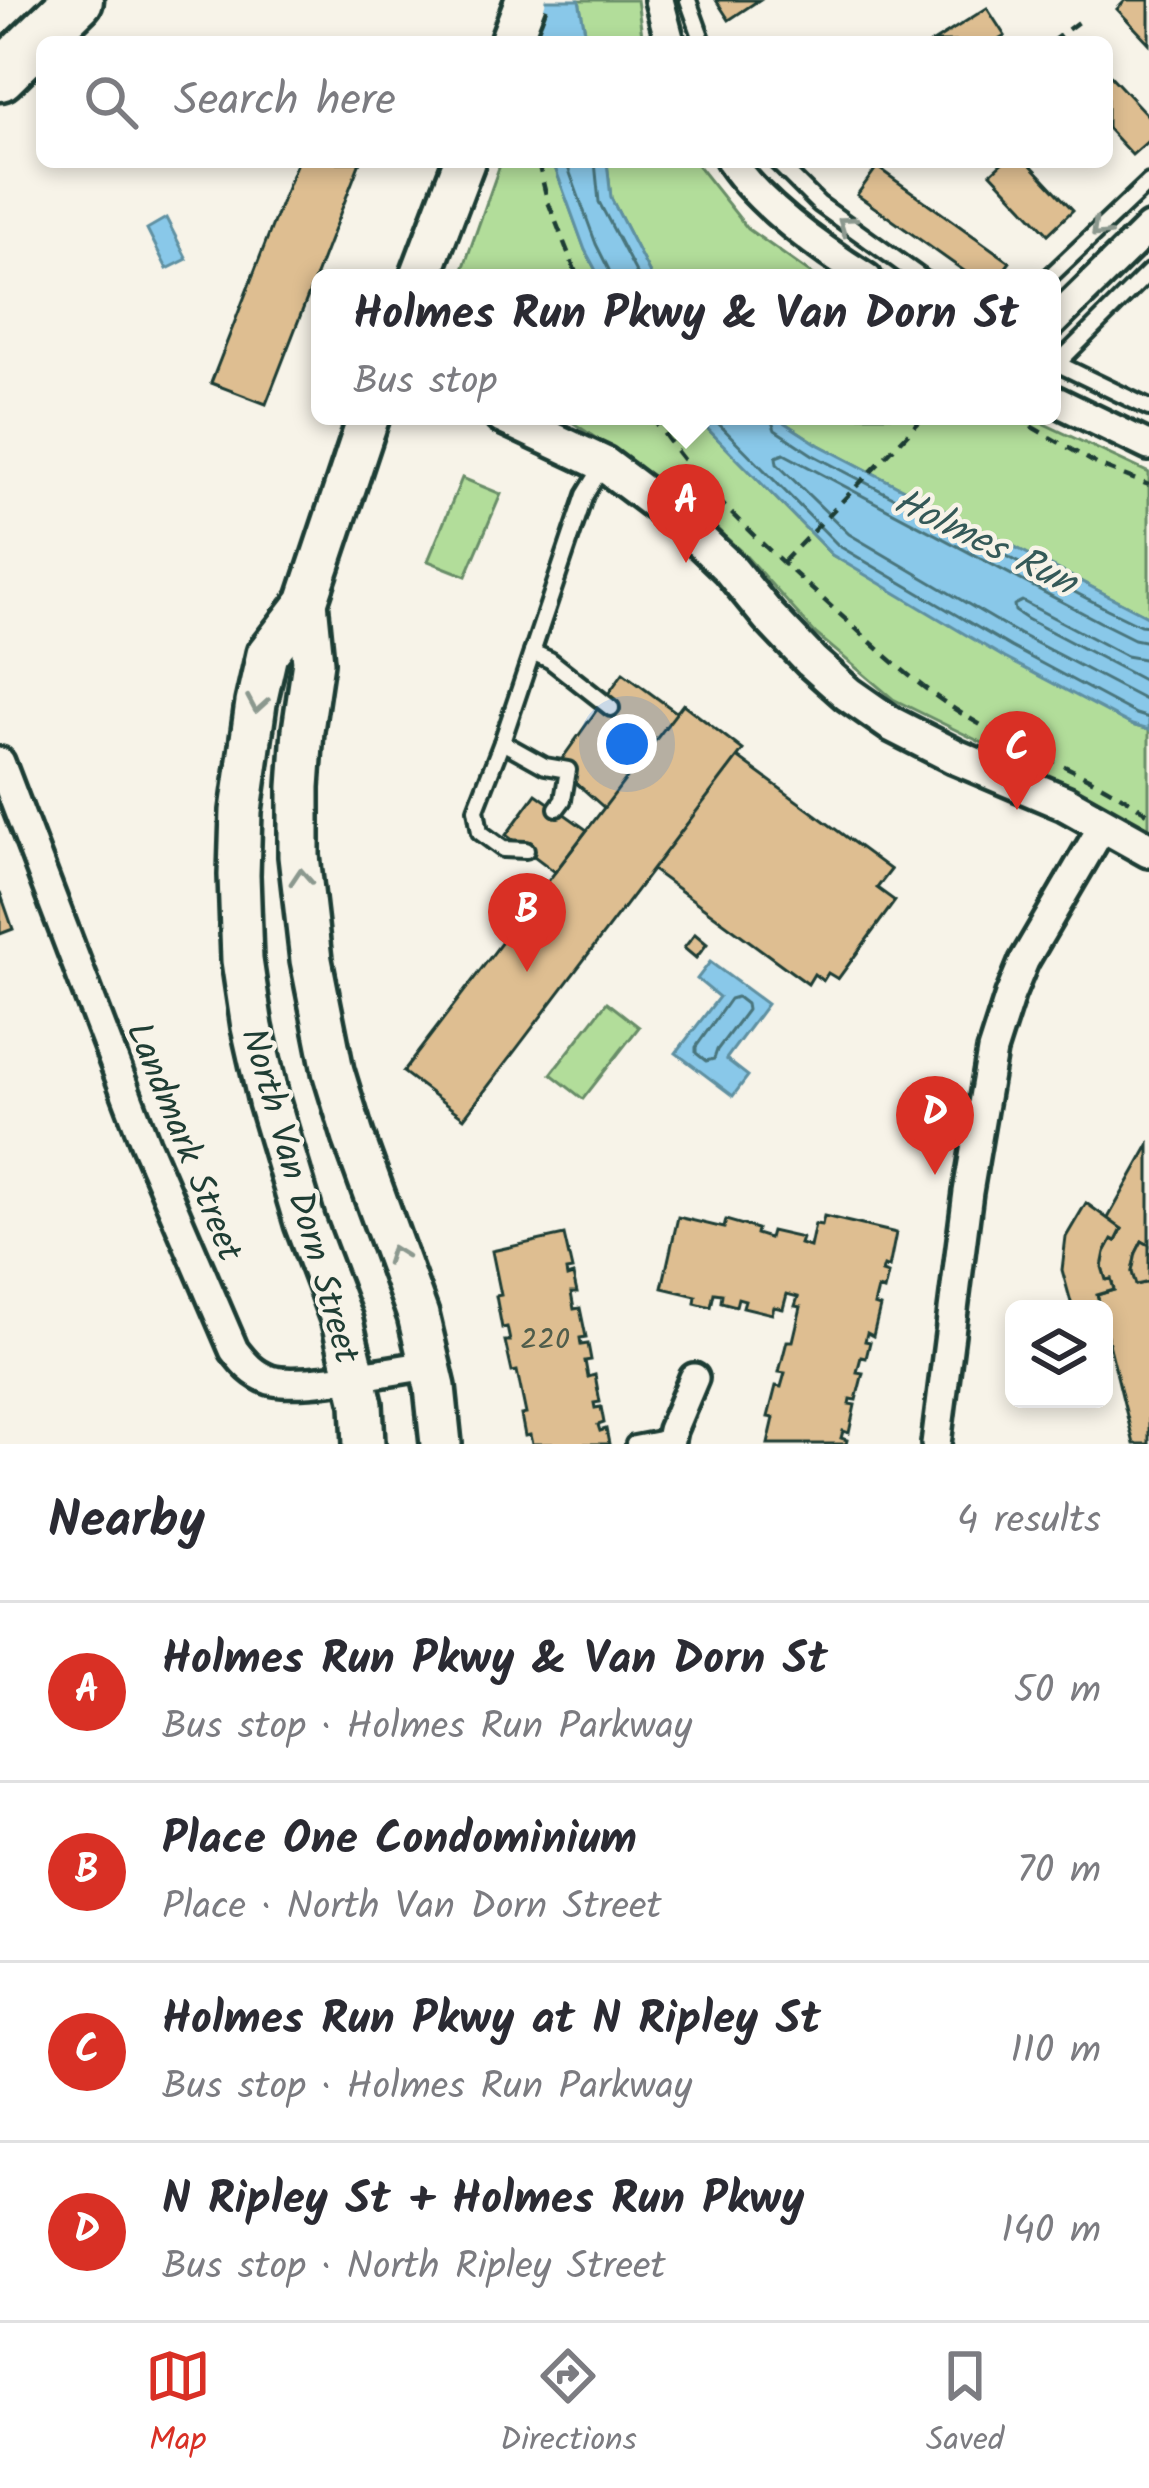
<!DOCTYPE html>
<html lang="en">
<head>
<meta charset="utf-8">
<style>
  :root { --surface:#fff; --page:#f7f7f7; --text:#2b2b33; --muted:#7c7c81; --line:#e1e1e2; --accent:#d93025 }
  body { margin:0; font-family:Kalam,sans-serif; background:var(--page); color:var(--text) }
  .controls { position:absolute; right:36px; bottom:36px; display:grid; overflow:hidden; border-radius:18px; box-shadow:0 6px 18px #0003 }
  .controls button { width:108px; height:108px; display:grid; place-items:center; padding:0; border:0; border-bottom:3px solid var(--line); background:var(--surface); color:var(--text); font:60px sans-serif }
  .you { position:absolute; left:627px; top:744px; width:42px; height:42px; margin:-30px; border:9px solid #fff; border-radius:50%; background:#1a73e8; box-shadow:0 0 0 18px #1a73e833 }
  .badge { display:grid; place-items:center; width:78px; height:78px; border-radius:50%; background:var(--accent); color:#fff; font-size:39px; font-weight:700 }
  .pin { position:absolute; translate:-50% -99px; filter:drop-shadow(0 3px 6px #0008) }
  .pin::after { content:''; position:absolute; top:63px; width:42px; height:36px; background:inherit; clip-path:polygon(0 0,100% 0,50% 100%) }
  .popup { position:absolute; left:311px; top:269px; width:750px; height:156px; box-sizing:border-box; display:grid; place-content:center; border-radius:18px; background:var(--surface); filter:drop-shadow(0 3px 9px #0005); font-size:39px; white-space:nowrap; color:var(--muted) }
  .popup b { font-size:45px; color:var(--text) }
  .popup::after { content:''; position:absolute; left:50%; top:100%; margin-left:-24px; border:24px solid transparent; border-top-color:var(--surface) }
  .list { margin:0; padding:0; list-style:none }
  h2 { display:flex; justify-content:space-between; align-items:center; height:156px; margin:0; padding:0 48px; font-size:51px }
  h2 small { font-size:39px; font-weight:400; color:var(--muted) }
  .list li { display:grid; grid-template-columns:78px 1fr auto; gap:36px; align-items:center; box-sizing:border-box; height:180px; padding:0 48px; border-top:3px solid var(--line) }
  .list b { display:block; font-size:45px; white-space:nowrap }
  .list p { margin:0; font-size:39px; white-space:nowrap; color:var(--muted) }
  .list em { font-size:39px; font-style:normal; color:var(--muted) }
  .icon { flex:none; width:66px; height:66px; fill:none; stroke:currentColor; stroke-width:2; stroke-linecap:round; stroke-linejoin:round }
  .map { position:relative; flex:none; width:1149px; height:1444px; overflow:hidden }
  .search { position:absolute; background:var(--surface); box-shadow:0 6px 18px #0003; left:36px; right:36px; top:36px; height:132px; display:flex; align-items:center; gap:30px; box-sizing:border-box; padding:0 42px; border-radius:18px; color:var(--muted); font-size:45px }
  .sheet { height:876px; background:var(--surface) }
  nav { display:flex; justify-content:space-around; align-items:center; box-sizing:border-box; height:168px; border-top:3px solid var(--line); background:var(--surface); font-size:33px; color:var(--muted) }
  nav a { display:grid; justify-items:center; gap:6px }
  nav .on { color:var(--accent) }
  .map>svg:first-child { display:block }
  .green { fill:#b2dd9a; stroke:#688d67; stroke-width:3 }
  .water { fill:#89c8e9; stroke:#5f90a1; stroke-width:3 }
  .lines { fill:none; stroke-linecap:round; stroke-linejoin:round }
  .shore { stroke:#49757c; stroke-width:3 }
  .building { fill:#debe91; stroke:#1f3d34; stroke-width:3 }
  .service-casing { stroke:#1f3d34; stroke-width:22 }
  .minor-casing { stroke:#1f3d34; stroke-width:36 }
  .tertiary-casing { stroke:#1f3d34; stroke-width:42 }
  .secondary-casing { stroke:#1f3d34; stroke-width:48 }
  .motorway-casing { stroke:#1f3d34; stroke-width:57 }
  .path { stroke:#1f3d34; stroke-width:4.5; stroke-dasharray:12 9; stroke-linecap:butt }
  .service { stroke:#f7f3e8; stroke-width:14 }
  .minor { stroke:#f7f3e8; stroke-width:27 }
  .tertiary { stroke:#f7f3e8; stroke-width:33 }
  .secondary { stroke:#f7f3e8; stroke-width:39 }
  .motorway { stroke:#f7f3e8; stroke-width:48 }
  .secondary-bridge-casing { stroke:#1f3d34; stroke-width:48; stroke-linecap:butt }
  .secondary-bridge { stroke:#f7f3e8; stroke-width:39 }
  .oneway { stroke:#8b988e }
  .labels { text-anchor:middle; stroke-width:9; stroke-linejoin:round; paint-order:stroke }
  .number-label { font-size:30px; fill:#4f5d4b }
  .street-label { font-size:36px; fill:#1f3d34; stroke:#f7f3e8 }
  .water-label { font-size:39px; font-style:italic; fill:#345958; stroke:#f7f3e8 }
</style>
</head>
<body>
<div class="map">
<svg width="1149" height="1444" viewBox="0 0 1149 1444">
  <rect width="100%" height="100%" fill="#f7f3e8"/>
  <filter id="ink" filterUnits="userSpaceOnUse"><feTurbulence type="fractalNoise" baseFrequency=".00833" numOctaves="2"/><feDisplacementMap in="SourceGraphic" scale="24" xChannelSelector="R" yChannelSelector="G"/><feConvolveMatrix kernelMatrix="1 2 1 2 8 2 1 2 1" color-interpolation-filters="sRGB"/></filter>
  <g filter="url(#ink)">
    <!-- green -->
    <g class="green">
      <polygon points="579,0 637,0 643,42 587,42"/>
      <polygon points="501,162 553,162 585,250 600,278 460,278"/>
      <polygon points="607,162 695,162 748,229 817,278 652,278 611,198"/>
      <polygon points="563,416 695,416 832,555 1132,725 1149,730 1149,830 1078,790 893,699 816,634 745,555 683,497"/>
      <polygon points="774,416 1027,416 1149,473 1149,617 819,445"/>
      <polygon points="462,478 501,494 466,576 428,561"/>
      <polygon points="607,1002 639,1027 583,1099 551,1074"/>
    </g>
    <!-- water -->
    <g class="water">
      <polygon points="519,0 579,0 587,42 528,42"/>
      <polygon points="553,162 607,162 611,198 652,278 600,278 585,250"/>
      <polygon points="166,218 187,259 167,269 147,229"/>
      <polygon points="695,416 774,416 819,445 1149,617 1149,730 1132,725 1005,658 832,555"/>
      <polygon points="710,962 767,1004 726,1059 748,1076 733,1096 676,1053 719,997 697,979"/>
    </g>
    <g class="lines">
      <!-- shore -->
      <g class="shore">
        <polyline points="566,162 596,244 609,270 610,278"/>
        <polyline points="595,162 599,202 639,278"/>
        <polyline points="711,416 839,546 1011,647 1136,714 1149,718"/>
        <polyline points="770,416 775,430 813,455 1107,609 1140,625 1149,626"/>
        <polyline points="1149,642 1134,639 1100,622 784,454 776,457 777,464 849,534 1019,634 1149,702"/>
        <polyline points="1149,660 1126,656 1022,601 1014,605 1015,611 1027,619 1149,683"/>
        <polygon points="737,997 746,1004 747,1010 717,1050 714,1059 706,1061 696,1053 696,1047 730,999"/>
      </g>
    </g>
    <!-- building -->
    <g class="building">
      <polygon points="716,0 759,0 729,20"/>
      <polygon points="1126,0 1149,0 1149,43 1117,9"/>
      <polygon points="987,8 1005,36 995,42 933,42"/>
      <polygon points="1107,72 1149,117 1149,140 1132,155 1107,128"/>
      <polygon points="297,162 360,162 266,404 211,383"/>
      <polygon points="1003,162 1028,162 1073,210 1048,234 991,173"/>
      <polygon points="877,167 1010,262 998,278 974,278 857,195"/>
      <polygon points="623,673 891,870 877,888 895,901 838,979 828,973 823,981 814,974 808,984 606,836 618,820 557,766"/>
      <polygon points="683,704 743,750 464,1118 403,1072"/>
      <polygon points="536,794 587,830 555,872 506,835"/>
      <polygon points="0,892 13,929 0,934"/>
      <polygon points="695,934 707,944 696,958 684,948"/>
      <polygon points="1149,1145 1149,1245 1142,1241 1136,1253 1132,1272 1136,1285 1149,1282 1149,1444 1134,1444 1104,1323 1104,1309 1101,1309 1097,1295 1114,1290 1111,1279 1106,1280 1102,1267 1105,1252 1112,1239 1116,1241 1122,1229 1107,1220"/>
      <polygon points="1086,1203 1122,1229 1116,1241 1112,1239 1105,1252 1102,1267 1106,1280 1111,1279 1114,1290 1097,1295 1099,1301 1072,1306 1062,1270 1066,1237"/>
      <polygon points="824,1216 896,1233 889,1268 884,1266 882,1272 888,1274 884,1291 878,1289 874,1305 880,1307 873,1336 867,1333 865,1341 870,1342 866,1358 861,1357 857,1372 863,1373 856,1400 850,1399 849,1404 855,1405 849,1433 843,1431 841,1438 847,1440 846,1444 768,1444 774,1418 768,1417 776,1386 781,1387 785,1373 779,1372 787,1341 793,1341 801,1307 795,1306 798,1297 787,1294 783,1309 774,1307 772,1314 743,1307 745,1300 738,1298 736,1306 721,1302 722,1294 714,1293 711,1307 695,1303 696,1296 662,1288 678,1217 724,1228 726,1220 757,1229 756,1234 769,1238 771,1231 802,1238 800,1244 810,1247 815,1224 822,1225"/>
      <polygon points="564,1235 572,1270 566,1271 567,1277 573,1275 577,1293 571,1293 574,1309 580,1308 586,1337 580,1338 581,1345 588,1344 591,1360 585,1361 588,1377 595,1375 600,1402 594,1403 595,1408 601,1407 604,1423 598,1425 600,1431 606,1429 609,1444 532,1444 530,1435 525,1436 521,1415 526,1414 517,1371 512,1372 505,1341 510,1341 507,1327 502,1328 496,1296 501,1295 492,1251"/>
      <polygon points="1142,1241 1149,1245 1149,1282 1136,1285 1132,1272 1136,1253"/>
    </g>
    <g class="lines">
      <defs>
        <g id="service">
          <polyline points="688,0 703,42"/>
          <polyline points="777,162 819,204 922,278"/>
          <polyline points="1048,278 1149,182"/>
          <polyline points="1052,361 1149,408"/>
          <polyline points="1057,364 1149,272"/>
          <polyline points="532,652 550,660 611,708"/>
          <polyline points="502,742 476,809 480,832 503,849 526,850"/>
          <polyline points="557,808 563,800 568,770 545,766 502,742 585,495 604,464"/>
          <polyline points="634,1444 670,1437"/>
        </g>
        <g id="minor">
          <polyline points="659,0 670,42"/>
          <path d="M 731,162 C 762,207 821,249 867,278"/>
          <polyline points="1052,323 1149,228"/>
          <polyline points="1052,399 1149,446"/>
          <path d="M 0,762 L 145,1143 L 234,1350 C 244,1363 253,1374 270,1380 C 299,1389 395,1370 429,1365"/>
          <polyline points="669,1444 672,1430 694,1378"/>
          <polyline points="936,1444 968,1192 992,1051 1010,995 1024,961 1104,824"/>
        </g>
        <polyline id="tertiary" points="502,416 604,464 681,522 729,568 769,617 811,661 848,694 891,724 956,757 1065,803 1149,850"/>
        <g id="secondary">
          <polyline points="420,278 464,162"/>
          <polyline points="307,602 313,662 303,730 299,787 299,856 311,960 333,1071 353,1136 418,1315 435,1387 441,1444"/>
          <polyline points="364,1444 362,1404 342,1321 305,1223 269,1102 252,1027 242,960 239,875 241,811 256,703 267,654 307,602 369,416"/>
        </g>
        <polyline id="motorway" points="0,76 78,0"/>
      </defs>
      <!-- service casing -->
      <use href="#service" class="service-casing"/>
      <!-- minor casing -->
      <use href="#minor" class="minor-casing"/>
      <!-- tertiary casing -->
      <use href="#tertiary" class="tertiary-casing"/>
      <!-- secondary casing -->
      <use href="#secondary" class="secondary-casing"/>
      <!-- motorway casing -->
      <use href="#motorway" class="motorway-casing"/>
      <!-- path -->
      <g class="path">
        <polyline points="1051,42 1082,19"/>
        <polyline points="538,162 547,199 578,278"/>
        <path d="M 652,416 C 699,490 769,550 834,609 C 878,648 918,688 969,718 C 1027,753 1092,773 1147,813"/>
        <polyline points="1013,416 1100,466 1149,485"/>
        <polyline points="783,562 925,416"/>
      </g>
      <!-- service -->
      <use href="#service" class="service"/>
      <!-- minor -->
      <use href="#minor" class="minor"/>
      <!-- tertiary -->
      <use href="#tertiary" class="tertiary"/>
      <!-- secondary -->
      <use href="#secondary" class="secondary"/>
      <!-- motorway -->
      <use href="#motorway" class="motorway"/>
      <defs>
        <polyline id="secondary-bridge" points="510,42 526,0"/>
      </defs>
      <!-- secondary-bridge casing -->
      <use href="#secondary-bridge" class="secondary-bridge-casing"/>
      <!-- secondary-bridge -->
      <use href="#secondary-bridge" class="secondary-bridge"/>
    </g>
    <!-- one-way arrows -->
    <defs><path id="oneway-chevron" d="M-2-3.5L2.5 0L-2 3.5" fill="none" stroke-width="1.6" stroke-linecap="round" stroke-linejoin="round" transform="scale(3)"/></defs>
    <g class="oneway">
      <use href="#oneway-chevron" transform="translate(846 224) rotate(-144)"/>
      <use href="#oneway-chevron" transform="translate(1099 230) rotate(136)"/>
      <use href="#oneway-chevron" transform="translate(257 704) rotate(100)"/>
      <use href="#oneway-chevron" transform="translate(301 877) rotate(-94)"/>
      <use href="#oneway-chevron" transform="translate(395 1254) rotate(-110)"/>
    </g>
  </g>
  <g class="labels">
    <!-- number labels -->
    <g class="number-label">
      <text x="545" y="1349">220</text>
    </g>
    <!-- street labels -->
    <g class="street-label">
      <text transform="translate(186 1141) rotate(68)" y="13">Landmark Street</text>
      <text transform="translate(302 1195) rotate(74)" y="13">North Van Dorn Street</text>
    </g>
    <!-- water labels -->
    <g class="water-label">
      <text transform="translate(986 540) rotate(26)" y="14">Holmes Run</text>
    </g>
  </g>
</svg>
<div class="controls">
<button><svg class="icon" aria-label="layers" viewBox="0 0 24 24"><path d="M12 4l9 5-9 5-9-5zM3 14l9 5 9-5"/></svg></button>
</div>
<div class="you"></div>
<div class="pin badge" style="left:686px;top:563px">A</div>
<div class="popup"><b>Holmes Run Pkwy &amp; Van Dorn St</b>Bus stop</div>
<div class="pin badge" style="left:527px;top:972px">B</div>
<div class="pin badge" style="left:1017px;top:810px">C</div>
<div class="pin badge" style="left:935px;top:1175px">D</div>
<div class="search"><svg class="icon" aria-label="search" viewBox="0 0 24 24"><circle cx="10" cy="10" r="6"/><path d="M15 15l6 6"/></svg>Search here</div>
</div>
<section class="sheet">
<h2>Nearby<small>4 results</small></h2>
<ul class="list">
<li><span class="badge">A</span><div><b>Holmes Run Pkwy &amp; Van Dorn St</b><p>Bus stop · Holmes Run Parkway</p></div><em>50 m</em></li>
<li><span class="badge">B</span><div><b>Place One Condominium</b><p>Place · North Van Dorn Street</p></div><em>70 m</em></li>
<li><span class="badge">C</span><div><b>Holmes Run Pkwy at N Ripley St</b><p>Bus stop · Holmes Run Parkway</p></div><em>110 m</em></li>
<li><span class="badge">D</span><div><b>N Ripley St + Holmes Run Pkwy</b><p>Bus stop · North Ripley Street</p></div><em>140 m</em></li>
</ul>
</section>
<nav>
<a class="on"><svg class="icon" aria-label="map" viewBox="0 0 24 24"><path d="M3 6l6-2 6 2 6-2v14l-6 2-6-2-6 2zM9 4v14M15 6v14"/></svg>Map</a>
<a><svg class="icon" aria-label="directions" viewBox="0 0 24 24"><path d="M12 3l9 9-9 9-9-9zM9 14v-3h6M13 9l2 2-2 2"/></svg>Directions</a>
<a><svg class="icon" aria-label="saved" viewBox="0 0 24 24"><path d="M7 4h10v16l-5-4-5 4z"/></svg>Saved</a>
</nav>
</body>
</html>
